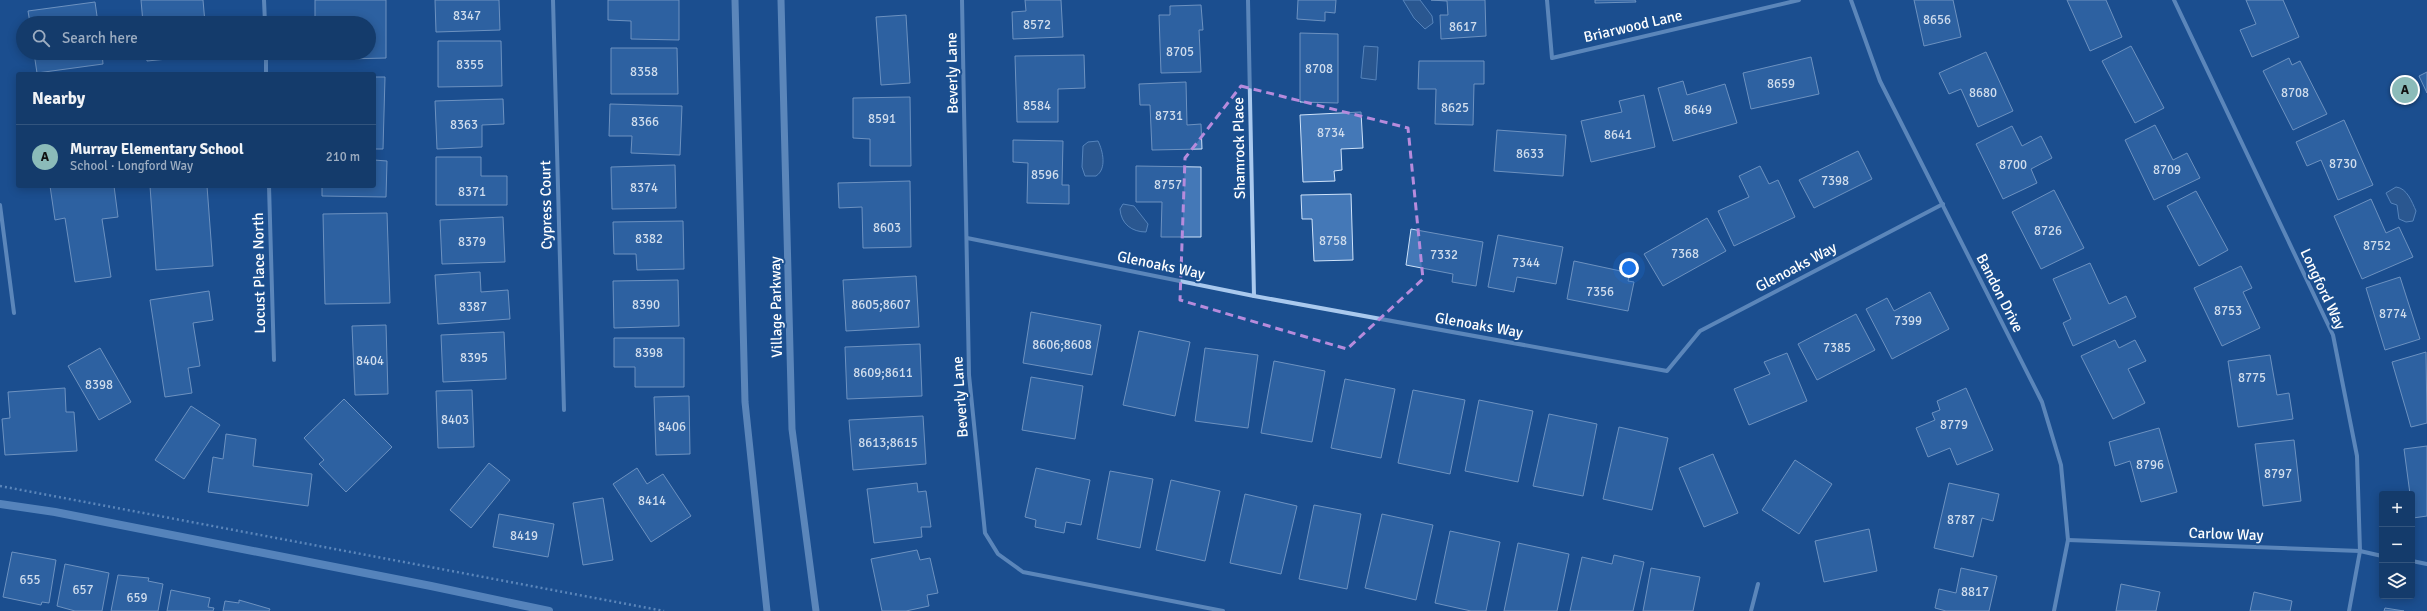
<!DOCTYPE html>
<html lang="en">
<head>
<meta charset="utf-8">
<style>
  :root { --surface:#143b6b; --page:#214673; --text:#f1f3f6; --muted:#9dadc1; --line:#33557e; --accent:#8bbbb9 }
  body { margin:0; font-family:Signika,sans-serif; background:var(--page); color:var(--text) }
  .controls { position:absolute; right:12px; bottom:12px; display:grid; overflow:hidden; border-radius:4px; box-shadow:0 2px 10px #0003 }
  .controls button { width:36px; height:36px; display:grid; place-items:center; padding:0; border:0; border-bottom:1px solid var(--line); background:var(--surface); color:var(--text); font:20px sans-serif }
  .you { position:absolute; left:1629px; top:268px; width:14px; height:14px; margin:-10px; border:3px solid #fff; border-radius:50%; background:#1a73e8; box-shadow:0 0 0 6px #1a73e833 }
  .badge { display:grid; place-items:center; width:26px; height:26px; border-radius:50%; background:var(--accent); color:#111; font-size:13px; font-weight:700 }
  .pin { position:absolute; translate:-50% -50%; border:2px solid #fff; box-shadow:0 1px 4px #0006 }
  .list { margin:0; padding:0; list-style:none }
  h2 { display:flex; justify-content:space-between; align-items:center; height:52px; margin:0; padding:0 16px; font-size:17px }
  h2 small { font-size:13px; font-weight:400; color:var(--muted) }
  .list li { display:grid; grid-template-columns:26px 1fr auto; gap:12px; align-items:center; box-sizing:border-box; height:64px; padding:0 16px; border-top:1px solid var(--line) }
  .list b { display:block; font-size:15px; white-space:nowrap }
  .list p { margin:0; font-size:13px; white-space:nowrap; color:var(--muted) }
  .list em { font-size:13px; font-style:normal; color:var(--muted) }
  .icon { flex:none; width:22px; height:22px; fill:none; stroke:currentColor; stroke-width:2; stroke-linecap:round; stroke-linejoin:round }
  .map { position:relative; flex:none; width:2427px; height:611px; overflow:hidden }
  .search { position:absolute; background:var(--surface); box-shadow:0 2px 10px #0003; left:16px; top:16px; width:360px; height:44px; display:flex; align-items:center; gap:10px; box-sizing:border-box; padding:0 14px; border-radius:22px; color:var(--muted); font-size:15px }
  .panel { position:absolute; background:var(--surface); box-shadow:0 2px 10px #0003; left:16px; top:72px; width:360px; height:116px; border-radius:4px }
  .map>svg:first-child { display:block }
  .water { fill:#3c6290; stroke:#9cc4f0 }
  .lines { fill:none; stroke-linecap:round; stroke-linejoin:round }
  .stream { stroke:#9cc4f0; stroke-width:8 }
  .building { fill:#4478b7; stroke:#cfe3fa }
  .path { stroke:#a9c9ee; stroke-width:2.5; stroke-dasharray:2 3; stroke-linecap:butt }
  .minor { stroke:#a9c9ee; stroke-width:4 }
  .tertiary { stroke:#a9c9ee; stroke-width:7 }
  .marked { fill:none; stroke:#b68bdc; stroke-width:3; stroke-dasharray:8 5; stroke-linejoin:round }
  .labels { text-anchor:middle; stroke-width:4; stroke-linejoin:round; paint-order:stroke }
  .number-label { font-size:13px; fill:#d0dded }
  .street-label { font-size:15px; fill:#fff; stroke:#1b4f8f }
</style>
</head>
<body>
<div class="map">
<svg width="2427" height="611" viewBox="0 0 2427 611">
  <rect width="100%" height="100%" fill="#1b4f8f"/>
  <!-- water -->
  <g class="water">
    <polygon points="1403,0 1420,0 1432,16 1433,23 1425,29 1414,18"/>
    <polygon points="1364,46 1378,47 1376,80 1361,78"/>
    <path d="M 1098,141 C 1103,151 1107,169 1096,176 L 1085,176 L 1082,167 L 1083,146 L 1088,142 Z"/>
    <path d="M 2396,187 C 2407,188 2412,202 2416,211 L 2413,221 L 2406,222 L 2399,219 L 2397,205 L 2391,203 L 2386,193 Z"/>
    <path d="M 1123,204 L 1134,206 L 1148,224 L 1146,232 C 1132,232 1121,224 1120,209 Z"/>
  </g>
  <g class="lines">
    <!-- stream -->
    <polyline class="stream" points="0,504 55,512 431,586 549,611"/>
  </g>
  <!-- building -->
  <g class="building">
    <polygon points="141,0 203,0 205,23 143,23"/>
    <polygon points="315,0 386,0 386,58 346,59 346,53 369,53 369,23 315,23"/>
    <polygon points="435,0 499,0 500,30 436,32"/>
    <polygon points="608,0 679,0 679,40 631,39 631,21 608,20"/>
    <polygon points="1025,0 1061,0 1063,37 1013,39 1012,12 1026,11"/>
    <polygon points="1298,0 1336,0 1335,13 1325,12 1325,21 1297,19"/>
    <polygon points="1431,0 1485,0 1486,36 1441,39 1440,15 1448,15 1447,1"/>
    <polygon points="1595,0 1635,0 1636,2 1595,3"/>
    <polygon points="1914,0 1953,0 1961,37 1924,46"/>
    <polygon points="2067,0 2106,0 2122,37 2090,51"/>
    <polygon points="2246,0 2283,0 2299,37 2252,57 2240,30 2256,24"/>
    <polygon points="95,2 98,23 30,23 28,11"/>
    <polygon points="1201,5 1203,30 1199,30 1201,72 1161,73 1159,15 1170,15 1170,6"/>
    <polygon points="906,15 910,83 881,85 876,17"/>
    <polygon points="1300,33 1338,34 1338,103 1300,102"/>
    <polygon points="438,41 501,41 502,86 438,87"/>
    <polygon points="2131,46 2164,108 2135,123 2102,61"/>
    <polygon points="611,48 677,48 678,94 611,94"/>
    <polygon points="1986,52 2013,111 1978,127 1961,89 1949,94 1939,73"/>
    <polygon points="34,53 102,53 103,64 37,73"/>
    <polygon points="146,53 208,53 209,55 147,61"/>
    <polygon points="1084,55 1085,88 1058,89 1058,122 1017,122 1015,56"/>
    <polygon points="1811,57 1819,94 1751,109 1743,73"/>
    <polygon points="2289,58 2292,65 2300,61 2327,114 2293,130 2263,71"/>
    <polygon points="1419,61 1484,61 1484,84 1474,84 1473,125 1435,124 1436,89 1418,89"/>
    <polygon points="2427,72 2427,93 2419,76"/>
    <polygon points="374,77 385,77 383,149 374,149"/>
    <polygon points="1683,81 1687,95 1725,84 1737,123 1673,141 1658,88"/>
    <polygon points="1186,82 1187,125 1201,124 1202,149 1152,150 1150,105 1140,105 1139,84"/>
    <polygon points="1644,95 1655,147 1591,162 1581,121 1622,112 1619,101"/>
    <polygon points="910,97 911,166 870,166 870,139 853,138 853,98"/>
    <polygon points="503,99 504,124 482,125 482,147 437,149 435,101"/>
    <polygon points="610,104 682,106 680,155 631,153 632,136 609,136"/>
    <polygon points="1361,112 1363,148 1341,149 1342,170 1334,171 1335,181 1303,182 1300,115"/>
    <polygon points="2344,120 2373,185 2338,200 2321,160 2307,166 2296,142"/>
    <polygon points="2155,125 2173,160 2187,153 2200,178 2154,200 2125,140"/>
    <polygon points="2012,126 2022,146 2041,136 2052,158 2031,169 2037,183 2003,199 1976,144"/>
    <polygon points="1497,130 1566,135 1563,176 1494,171"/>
    <polygon points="1013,140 1063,141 1062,185 1069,185 1069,204 1027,203 1028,163 1013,162"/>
    <polygon points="1858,151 1872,179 1814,208 1799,180"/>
    <polygon points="436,157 481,157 481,176 507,176 507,205 436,205"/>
    <polygon points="374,160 387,161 386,197 322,196 322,186 374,186"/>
    <polygon points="675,165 676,208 612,209 611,167"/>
    <polygon points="1136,166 1201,167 1201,237 1161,237 1162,202 1136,202"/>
    <polygon points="1760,166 1769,184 1778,180 1795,217 1734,246 1718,211 1749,197 1739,176"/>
    <polygon points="910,181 911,247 863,248 862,207 839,208 838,183"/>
    <polygon points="50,186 114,186 118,217 102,219 111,277 75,282 65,218 55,220"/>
    <polygon points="150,186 207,186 213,266 156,270"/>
    <polygon points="2054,190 2084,248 2041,269 2012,212"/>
    <polygon points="2196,191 2228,250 2199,266 2167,206"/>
    <polygon points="1351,194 1353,260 1314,261 1312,219 1302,219 1301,195"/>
    <polygon points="2371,199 2386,233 2399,227 2413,257 2362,279 2334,216"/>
    <polygon points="387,213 390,303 325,304 323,214"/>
    <polygon points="503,217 505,262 442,264 440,220"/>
    <polygon points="1707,218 1726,251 1663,286 1644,254"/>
    <polygon points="683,221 684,269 637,270 636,254 614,254 613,222"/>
    <polygon points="1411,229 1483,242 1476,286 1452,282 1453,274 1406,265"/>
    <polygon points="1498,235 1563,247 1556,284 1517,277 1514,292 1488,287"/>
    <polygon points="1574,261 1630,273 1628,281 1634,282 1628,311 1567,299"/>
    <polygon points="2090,263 2109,304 2126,296 2136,317 2073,346 2063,323 2071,319 2053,279"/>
    <polygon points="2241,266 2252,288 2243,292 2260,328 2222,346 2194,288"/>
    <polygon points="480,272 481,292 508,290 510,319 438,324 435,275"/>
    <polygon points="916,276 919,327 846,331 843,280"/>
    <polygon points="2400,277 2420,339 2385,350 2366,288"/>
    <polygon points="678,280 679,326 614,328 613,281"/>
    <polygon points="209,291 213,320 193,323 200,366 188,368 192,393 165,397 150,300"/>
    <polygon points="1930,292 1949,329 1892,359 1866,309 1887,298 1894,311"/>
    <polygon points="1031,312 1101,325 1092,375 1023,363"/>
    <polygon points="1856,314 1875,350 1817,380 1798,344"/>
    <polygon points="386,325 388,394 355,395 352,326"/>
    <polygon points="1139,331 1190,342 1175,416 1123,405"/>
    <polygon points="504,332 506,379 443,382 441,335"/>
    <polygon points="614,338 684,338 684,387 635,387 635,367 614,367"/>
    <polygon points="2115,340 2119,348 2135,340 2146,361 2128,369 2145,403 2113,419 2081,356"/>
    <polygon points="920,344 922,396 847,399 845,347"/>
    <polygon points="100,348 131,402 99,420 68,366"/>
    <polygon points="1205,348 1258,355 1248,428 1195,421"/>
    <polygon points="2426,352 2427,423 2411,427 2392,362"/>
    <polygon points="1787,353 1807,401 1749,425 1734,389 1770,374 1764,362"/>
    <polygon points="2270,355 2277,395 2289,393 2293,419 2238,427 2228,361"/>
    <polygon points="1274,361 1325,371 1312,442 1261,433"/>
    <polygon points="1031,377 1083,386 1075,439 1022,430"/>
    <polygon points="1345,379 1395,389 1381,458 1331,448"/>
    <polygon points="65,388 66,412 74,412 77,451 5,455 2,419 10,418 8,392"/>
    <polygon points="1966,388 1993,450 1957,465 1950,448 1928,457 1916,428 1935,420 1932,413 1940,410 1937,401"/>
    <polygon points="472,390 474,447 438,448 436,391"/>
    <polygon points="1413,390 1465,400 1450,474 1398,463"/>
    <polygon points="689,396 690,454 656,455 654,397"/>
    <polygon points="344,399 392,447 346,492 319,464 324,460 304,438"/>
    <polygon points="1479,400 1533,411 1518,482 1465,471"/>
    <polygon points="191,406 220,425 184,479 155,460"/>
    <polygon points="1549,414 1597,424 1583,496 1533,486"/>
    <polygon points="923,416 926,464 853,470 849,420"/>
    <polygon points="1619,427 1668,438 1652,510 1603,499"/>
    <polygon points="2159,428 2177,492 2141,502 2130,461 2115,466 2109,442"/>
    <polygon points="226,434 256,439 253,466 312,474 308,506 208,492 213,457 223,459"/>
    <polygon points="2294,440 2301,501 2263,506 2255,444"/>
    <polygon points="2427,446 2427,516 2413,518 2412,494 2410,494 2404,449"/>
    <polygon points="1713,454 1738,513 1704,527 1679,468"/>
    <polygon points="1795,460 1832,484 1799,534 1762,510"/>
    <polygon points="489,463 510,480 471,528 450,510"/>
    <polygon points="637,468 647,484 663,474 691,516 651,542 613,484"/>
    <polygon points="1036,468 1090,480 1081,525 1066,522 1064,533 1035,527 1036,520 1025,517"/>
    <polygon points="1110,471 1153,479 1140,548 1097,539"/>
    <polygon points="1171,480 1220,491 1205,561 1156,550"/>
    <polygon points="917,483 918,492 926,491 931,527 921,527 922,537 874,543 867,489"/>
    <polygon points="1949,483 1999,494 1993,521 1982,518 1973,557 1934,548"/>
    <polygon points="1245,494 1297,506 1281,574 1230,563"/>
    <polygon points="603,498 613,560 583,565 573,503"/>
    <polygon points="1314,505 1361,514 1347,589 1299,579"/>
    <polygon points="499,514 554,524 548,557 493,547"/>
    <polygon points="1382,514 1433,525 1416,600 1365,588"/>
    <polygon points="1869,529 1877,571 1824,582 1815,541"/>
    <polygon points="1450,531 1500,542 1486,611 1471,611 1435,603"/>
    <polygon points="1518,543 1569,554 1557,611 1504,611"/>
    <polygon points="917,550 920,560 930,558 938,593 927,595 929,606 906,611 882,611 871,559"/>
    <polygon points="12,552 56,560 49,603 42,602 41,605 3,597"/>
    <polygon points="1614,555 1644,562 1633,611 1570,611 1582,557 1612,564"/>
    <polygon points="65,564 109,573 102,611 75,611 57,606"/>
    <polygon points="1651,568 1700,577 1693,611 1643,611"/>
    <polygon points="1961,568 1997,576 1989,611 1946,611 1935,608 1939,589 1956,593"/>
    <polygon points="118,575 149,578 148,581 163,584 158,611 111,611"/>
    <polygon points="2121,584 2160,592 2156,611 2116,611"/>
    <polygon points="171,590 210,598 208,607 214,608 213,611 167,611"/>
    <polygon points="2254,592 2292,601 2290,611 2250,611"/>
    <polygon points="239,600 270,609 269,611 223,611 225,601 239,603"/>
    <polygon points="2385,608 2404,611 2384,611"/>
  </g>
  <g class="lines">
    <!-- path -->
    <polyline class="path" points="0,486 664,611"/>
    <!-- minor -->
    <g class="minor">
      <polyline points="264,0 265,23"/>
      <polyline points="553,0 564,410"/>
      <polyline points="962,0 969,375 985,533 998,554 1023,572 1223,611"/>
      <polyline points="1248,0 1254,296"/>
      <polyline points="1547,0 1552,58 1799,0"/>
      <polyline points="1851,0 1880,81 2042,402 2061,465 2068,540 2054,611"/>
      <polyline points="2174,0 2333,335 2357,456 2360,551 2349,611"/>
      <polyline points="266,53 266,74"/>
      <polyline points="269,186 274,360"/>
      <polyline points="0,205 14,313"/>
      <polyline points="967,238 1254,296 1667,371 1700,331 1943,204"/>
      <polyline points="2068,540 2360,551 2382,556"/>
      <polyline points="2412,561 2427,564"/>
      <polyline points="1751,611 1758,584"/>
    </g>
    <!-- tertiary -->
    <g class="tertiary">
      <polyline points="735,0 745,402 767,611"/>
      <polyline points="781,0 792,429 816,611"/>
    </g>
  </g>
  <!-- marked area -->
  <path d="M0 0H2427V611H0ZM 1241,86 L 1408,128 L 1423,279 L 1347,349 L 1180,300 L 1185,158 Z" fill="#1b4f8f" fill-opacity=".55" fill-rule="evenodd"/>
  <path class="marked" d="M 1241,86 L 1408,128 L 1423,279 L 1347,349 L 1180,300 L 1185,158 Z"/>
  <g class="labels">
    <!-- number labels -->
    <g class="number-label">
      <text x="467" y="20">8347</text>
      <text x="1937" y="24">8656</text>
      <text x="1037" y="29">8572</text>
      <text x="1463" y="31">8617</text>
      <text x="1180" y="56">8705</text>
      <text x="470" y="69">8355</text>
      <text x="1319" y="73">8708</text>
      <text x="644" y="76">8358</text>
      <text x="1781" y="88">8659</text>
      <text x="1983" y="97">8680</text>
      <text x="2295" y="97">8708</text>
      <text x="1037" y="110">8584</text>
      <text x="1455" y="112">8625</text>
      <text x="1698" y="114">8649</text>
      <text x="1169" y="120">8731</text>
      <text x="882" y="123">8591</text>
      <text x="645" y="126">8366</text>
      <text x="464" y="129">8363</text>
      <text x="1331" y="137">8734</text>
      <text x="1618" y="139">8641</text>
      <text x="1530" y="158">8633</text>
      <text x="2343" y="168">8730</text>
      <text x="2013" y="169">8700</text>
      <text x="2167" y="174">8709</text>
      <text x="1045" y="179">8596</text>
      <text x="1835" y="185">7398</text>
      <text x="1168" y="189">8757</text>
      <text x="644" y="192">8374</text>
      <text x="472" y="196">8371</text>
      <text x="887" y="232">8603</text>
      <text x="2048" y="235">8726</text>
      <text x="649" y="243">8382</text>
      <text x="1333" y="245">8758</text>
      <text x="472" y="246">8379</text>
      <text x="2377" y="250">8752</text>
      <text x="1685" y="258">7368</text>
      <text x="1444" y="259">7332</text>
      <text x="1526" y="267">7344</text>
      <text x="1600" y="296">7356</text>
      <text x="646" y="309">8390</text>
      <text x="881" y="309">8605;8607</text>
      <text x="473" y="311">8387</text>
      <text x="2228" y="315">8753</text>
      <text x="2393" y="318">8774</text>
      <text x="1908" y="325">7399</text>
      <text x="1062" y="349">8606;8608</text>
      <text x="1837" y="352">7385</text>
      <text x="649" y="357">8398</text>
      <text x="474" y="362">8395</text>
      <text x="370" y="365">8404</text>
      <text x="883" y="377">8609;8611</text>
      <text x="2252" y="382">8775</text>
      <text x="99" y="389">8398</text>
      <text x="455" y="424">8403</text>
      <text x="1954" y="429">8779</text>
      <text x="672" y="431">8406</text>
      <text x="888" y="447">8613;8615</text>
      <text x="2150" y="469">8796</text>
      <text x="2278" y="478">8797</text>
      <text x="652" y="505">8414</text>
      <text x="1961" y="524">8787</text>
      <text x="524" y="540">8419</text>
      <text x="30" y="584">655</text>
      <text x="83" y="594">657</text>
      <text x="1975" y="596">8817</text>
      <text x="137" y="602">659</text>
    </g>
    <!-- street labels -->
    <g class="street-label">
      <text transform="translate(1633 26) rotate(-13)" y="5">Briarwood Lane</text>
      <text transform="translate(952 73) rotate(-91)" y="5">Beverly Lane</text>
      <text transform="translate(1239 148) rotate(-91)" y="5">Shamrock Place</text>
      <text transform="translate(546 205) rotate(-91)" y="5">Cypress Court</text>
      <text transform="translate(1161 265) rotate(12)" y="5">Glenoaks Way</text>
      <text transform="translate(1796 267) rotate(-28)" y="5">Glenoaks Way</text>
      <text transform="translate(259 273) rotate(-91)" y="5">Locust Place North</text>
      <text transform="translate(2323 289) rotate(65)" y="5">Longford Way</text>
      <text transform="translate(2000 293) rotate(63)" y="5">Bandon Drive</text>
      <text transform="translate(776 307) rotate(-91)" y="5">Village Parkway</text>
      <text transform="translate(1479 325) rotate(10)" y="5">Glenoaks Way</text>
      <text transform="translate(960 397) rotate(-94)" y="5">Beverly Lane</text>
      <text transform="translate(2226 534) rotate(2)" y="5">Carlow Way</text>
    </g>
  </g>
</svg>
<div class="controls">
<button>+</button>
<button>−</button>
<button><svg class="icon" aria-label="layers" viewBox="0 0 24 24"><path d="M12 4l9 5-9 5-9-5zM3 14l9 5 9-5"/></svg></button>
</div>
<div class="you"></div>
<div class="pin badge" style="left:2405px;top:90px">A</div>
<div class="search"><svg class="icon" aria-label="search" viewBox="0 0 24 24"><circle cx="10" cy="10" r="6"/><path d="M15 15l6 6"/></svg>Search here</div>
<section class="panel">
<h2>Nearby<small></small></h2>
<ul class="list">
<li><span class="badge">A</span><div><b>Murray Elementary School</b><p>School · Longford Way</p></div><em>210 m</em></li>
</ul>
</section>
</div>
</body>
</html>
